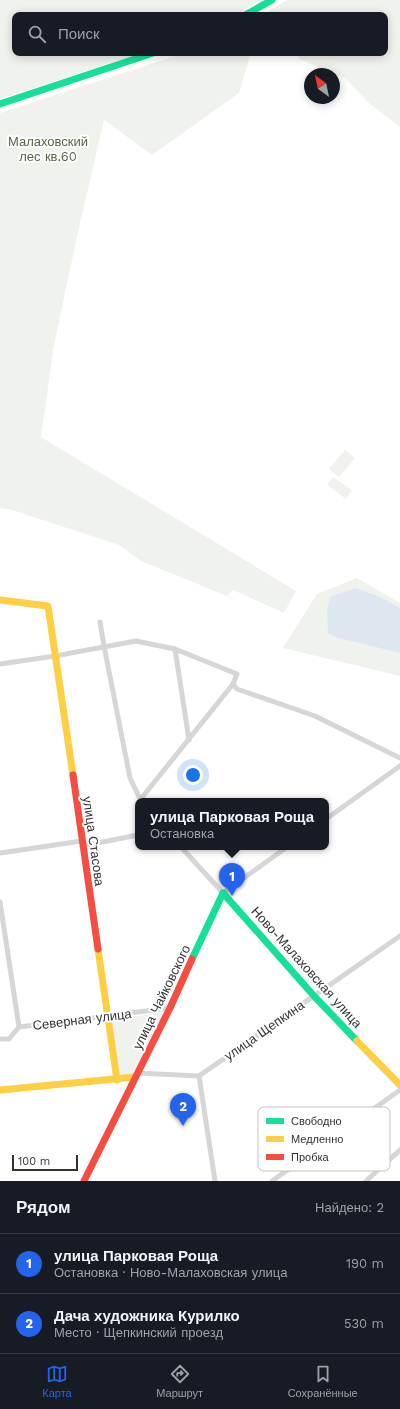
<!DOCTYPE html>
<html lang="ru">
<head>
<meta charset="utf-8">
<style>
  :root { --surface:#171b24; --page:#242831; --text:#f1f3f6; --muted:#9ea1a6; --line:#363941; --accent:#2563eb }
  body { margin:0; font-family:"Work Sans",sans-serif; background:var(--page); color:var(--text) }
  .compass { position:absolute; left:304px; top:68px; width:36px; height:36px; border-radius:50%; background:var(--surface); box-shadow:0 2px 10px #0003; rotate:327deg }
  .scale { position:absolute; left:12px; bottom:10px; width:66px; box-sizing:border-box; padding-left:4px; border:2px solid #323232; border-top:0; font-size:11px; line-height:14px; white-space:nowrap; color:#323232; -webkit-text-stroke:3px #fff; paint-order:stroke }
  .you { position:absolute; left:193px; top:775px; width:14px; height:14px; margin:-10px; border:3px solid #fff; border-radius:50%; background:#1a73e8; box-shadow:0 0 0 6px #1a73e833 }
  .badge { display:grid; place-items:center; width:26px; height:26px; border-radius:50%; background:var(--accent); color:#fff; font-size:13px; font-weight:700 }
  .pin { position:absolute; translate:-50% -33px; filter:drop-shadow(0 1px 2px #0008) }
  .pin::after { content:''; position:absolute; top:21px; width:14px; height:12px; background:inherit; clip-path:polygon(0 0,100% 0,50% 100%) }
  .popup { position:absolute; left:135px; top:798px; width:194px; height:52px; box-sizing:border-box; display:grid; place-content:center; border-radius:8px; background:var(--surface); filter:drop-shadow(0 1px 3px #0005); font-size:13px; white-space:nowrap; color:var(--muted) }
  .popup b { font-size:15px; color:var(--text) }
  .popup::after { content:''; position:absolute; left:50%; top:100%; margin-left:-8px; border:8px solid transparent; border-top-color:var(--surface) }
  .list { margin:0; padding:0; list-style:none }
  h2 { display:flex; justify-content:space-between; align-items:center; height:52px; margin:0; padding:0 16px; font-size:17px }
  h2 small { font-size:13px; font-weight:400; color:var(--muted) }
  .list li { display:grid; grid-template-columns:26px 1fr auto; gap:12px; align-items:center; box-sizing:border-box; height:60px; padding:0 16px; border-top:1px solid var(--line) }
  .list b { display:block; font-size:15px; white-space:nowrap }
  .list p { margin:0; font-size:13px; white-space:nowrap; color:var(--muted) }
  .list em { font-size:13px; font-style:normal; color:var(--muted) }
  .icon { flex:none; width:22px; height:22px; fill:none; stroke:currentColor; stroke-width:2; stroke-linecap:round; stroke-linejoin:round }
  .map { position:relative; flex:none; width:400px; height:1181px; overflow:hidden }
  .search { position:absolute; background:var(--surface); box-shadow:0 2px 10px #0003; left:12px; right:12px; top:12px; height:44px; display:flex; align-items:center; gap:10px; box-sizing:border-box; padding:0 14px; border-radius:8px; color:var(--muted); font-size:15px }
  .sheet { height:172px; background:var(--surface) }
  nav { display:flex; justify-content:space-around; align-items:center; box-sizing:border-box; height:56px; border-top:1px solid var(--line); background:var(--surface); font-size:11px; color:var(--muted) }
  nav a { display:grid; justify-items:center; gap:2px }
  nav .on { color:var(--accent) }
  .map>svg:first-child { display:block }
  .green { fill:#f0f3ed }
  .water { fill:#dde7ef }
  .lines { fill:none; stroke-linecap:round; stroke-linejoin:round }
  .street { stroke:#d6d6d6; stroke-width:5 }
  .fast { stroke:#16e098; stroke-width:7 }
  .slow { stroke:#ffcf43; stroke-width:7 }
  .jam { stroke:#f24e42; stroke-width:7 }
  .labels { text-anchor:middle; stroke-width:4; stroke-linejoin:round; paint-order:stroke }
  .park-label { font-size:13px; fill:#536944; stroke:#fff }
  .street-label { font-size:13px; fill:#323232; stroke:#fff }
  .key { fill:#fff; stroke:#c2c2c2; stroke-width:1 }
  .key-label { font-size:11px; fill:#323232 }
</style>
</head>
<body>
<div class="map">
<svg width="400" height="1181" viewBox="0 0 400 1181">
  <rect width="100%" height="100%" fill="#fff"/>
  <!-- green -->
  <g class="green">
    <polygon points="0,0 260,0 236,15 15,15 15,53 142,53 0,99"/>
    <polygon points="287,0 400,0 400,127 370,104 345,78 299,59 298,53 385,53 385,15 262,15"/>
    <polygon points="185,53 251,53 239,93 152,155 104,120 78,232 54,345 41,437 296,591 284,613 233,590 227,596 141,561 119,545 9,509 0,508 0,113"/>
    <polygon points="345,450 355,458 339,477 329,469"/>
    <polygon points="333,477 352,490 346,499 327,485"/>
    <polygon points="357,578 400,603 400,676 283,648 317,594"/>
    <polygon points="165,1012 134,1074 119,1076 111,1020"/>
  </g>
  <!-- water -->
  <polygon class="water" points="355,588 380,597 400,608 400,653 335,637 328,633 327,611 330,597"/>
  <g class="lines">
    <!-- street -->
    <g class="street">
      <polyline points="100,622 104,646 130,778 141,801"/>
      <polyline points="175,649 189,740"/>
      <polyline points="0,664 55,656 136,641 175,649 237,674 233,684 237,689 315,716 400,758"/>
      <polyline points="140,800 233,684"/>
      <polyline points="326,819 400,766"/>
      <polyline points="82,846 138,835"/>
      <polyline points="181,847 223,893 287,847"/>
      <polyline points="0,853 82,841"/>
      <polyline points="0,902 19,1027"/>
      <polyline points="0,1039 9,1039 19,1027 170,1008"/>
      <polyline points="137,1073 199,1076 400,936"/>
      <polyline points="199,1076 215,1181"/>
      <polyline points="272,1181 400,1090"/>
      <polyline points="366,1181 400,1150"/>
    </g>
    <!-- fast -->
    <g class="fast">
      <polyline points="245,15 272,0"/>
      <polyline points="0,104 153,53"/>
      <polyline points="192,959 223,893 314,996 357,1041"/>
    </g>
    <!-- slow -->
    <g class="slow">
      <polyline points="0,600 48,606 73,775"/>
      <polyline points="98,949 117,1080"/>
      <polyline points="357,1041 400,1085"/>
      <polyline points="0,1090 135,1077"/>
    </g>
    <!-- jam -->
    <g class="jam">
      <polyline points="73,775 98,949"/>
      <polyline points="84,1181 170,1008 192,959"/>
    </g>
  </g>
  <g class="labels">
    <!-- park labels -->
    <g class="park-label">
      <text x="48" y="146">Малаховский<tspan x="48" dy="15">лес кв.60</tspan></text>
    </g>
    <!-- street labels -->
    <g class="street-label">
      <text transform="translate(94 841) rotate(82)" y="5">улица Стасова</text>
      <text transform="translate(307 967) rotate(48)" y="5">Ново-Малаховская улица</text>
      <text transform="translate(161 997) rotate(-64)" y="5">улица Чайковского</text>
      <text transform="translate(82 1019) rotate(-7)" y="5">Северная улица</text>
      <text transform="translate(264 1030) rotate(-35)" y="5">улица Щепкина</text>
    </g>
  </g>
  <!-- legend -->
  <rect x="258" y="1107" width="132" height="64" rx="6" class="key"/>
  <rect x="266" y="1118" width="18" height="6" fill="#16e098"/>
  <rect x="266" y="1136" width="18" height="6" fill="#ffcf43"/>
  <rect x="266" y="1154" width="18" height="6" fill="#f24e42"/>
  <g class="key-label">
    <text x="291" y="1125">Свободно</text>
    <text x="291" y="1143">Медленно</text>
    <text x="291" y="1161">Пробка</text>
  </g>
</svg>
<svg class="compass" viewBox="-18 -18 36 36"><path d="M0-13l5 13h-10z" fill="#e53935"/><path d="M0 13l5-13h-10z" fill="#9ea1a6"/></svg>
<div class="scale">100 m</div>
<div class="you"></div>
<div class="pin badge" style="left:232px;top:896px">1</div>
<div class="popup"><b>улица Парковая Роща</b>Остановка</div>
<div class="pin badge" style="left:183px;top:1126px">2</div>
<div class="search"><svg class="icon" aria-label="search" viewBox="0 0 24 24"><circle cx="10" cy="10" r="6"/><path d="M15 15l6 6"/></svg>Поиск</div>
</div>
<section class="sheet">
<h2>Рядом<small>Найдено: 2</small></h2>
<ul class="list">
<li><span class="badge">1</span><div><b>улица Парковая Роща</b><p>Остановка · Ново-Малаховская улица</p></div><em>190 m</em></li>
<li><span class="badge">2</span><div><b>Дача художника Курилко</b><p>Место · Щепкинский проезд</p></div><em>530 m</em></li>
</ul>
</section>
<nav>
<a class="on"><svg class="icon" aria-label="map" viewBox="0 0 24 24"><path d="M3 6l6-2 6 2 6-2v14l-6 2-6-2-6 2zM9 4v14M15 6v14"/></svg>Карта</a>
<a><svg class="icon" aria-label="directions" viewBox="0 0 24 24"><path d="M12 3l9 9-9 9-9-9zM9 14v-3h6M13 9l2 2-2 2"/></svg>Маршрут</a>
<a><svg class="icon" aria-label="saved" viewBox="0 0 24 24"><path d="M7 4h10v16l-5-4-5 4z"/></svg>Сохранённые</a>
</nav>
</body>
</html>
